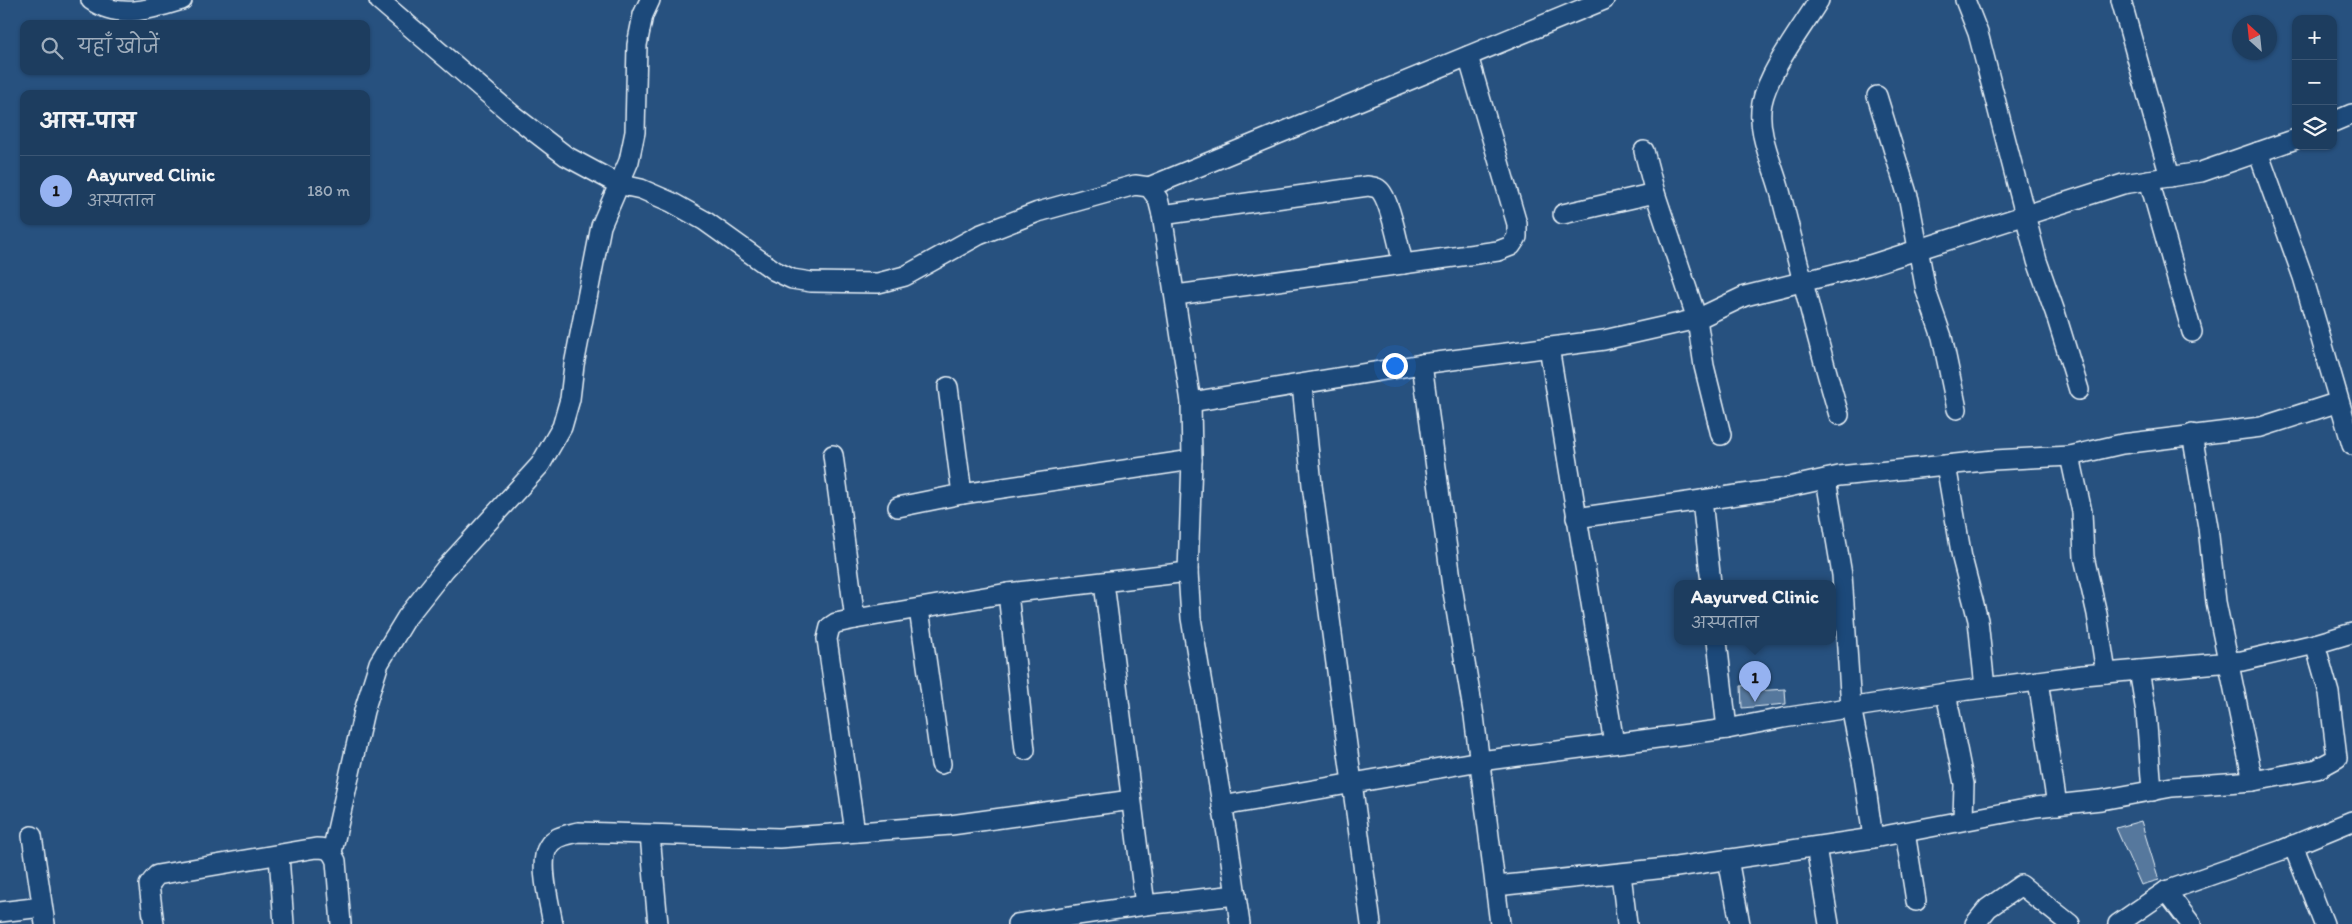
<!DOCTYPE html>
<html lang="hi">
<head>
<meta charset="utf-8">
<style>
  :root { --surface:#1d3d5f; --page:#254465; --text:#f1f3f6; --muted:#a0aebd; --line:#3b5674; --accent:#95b2f1 }
  body { margin:0; font-family:Itim,"Playpen Sans Deva",sans-serif; background:var(--page); color:var(--text) }
  .controls { position:absolute; right:15px; top:15px; display:grid; overflow:hidden; border-radius:10px; box-shadow:0 1px 4px #0004 }
  .controls button { width:45px; height:45px; display:grid; place-items:center; padding:0; border:0; border-bottom:1px solid var(--line); background:var(--surface); color:var(--text); font:25px sans-serif }
  .compass { position:absolute; left:2232px; top:15px; width:45px; height:45px; border-radius:50%; background:var(--surface); box-shadow:0 1px 4px #0004; rotate:333deg }
  .you { position:absolute; left:1394px; top:365px; width:18px; height:18px; margin:-12px; border:4px solid #fff; border-radius:50%; background:#1a73e8; box-shadow:0 0 0 8px #1a73e833 }
  .badge { display:grid; place-items:center; width:32px; height:32px; border-radius:50%; background:var(--accent); color:#111; font-size:16px; font-weight:700 }
  .pin { position:absolute; translate:-50% -41px; filter:drop-shadow(0 1px 2px #0008) }
  .pin::after { content:''; position:absolute; top:26px; width:18px; height:15px; background:inherit; clip-path:polygon(0 0,100% 0,50% 100%) }
  .popup { position:absolute; left:1674px; top:580px; width:162px; height:65px; box-sizing:border-box; display:grid; place-content:center; border-radius:10px; background:var(--surface); filter:drop-shadow(0 1px 4px #0005); font-size:16px; white-space:nowrap; color:var(--muted) }
  .popup b { font-size:19px; color:var(--text) }
  .popup::after { content:''; position:absolute; left:50%; top:100%; margin-left:-10px; border:10px solid transparent; border-top-color:var(--surface) }
  .list { margin:0; padding:0; list-style:none }
  h2 { display:flex; justify-content:space-between; align-items:center; height:65px; margin:0; padding:0 20px; font-size:21px }
  h2 small { font-size:16px; font-weight:400; color:var(--muted) }
  .list li { display:grid; grid-template-columns:32px 1fr auto; gap:15px; align-items:center; box-sizing:border-box; height:70px; padding:0 20px; border-top:1px solid var(--line) }
  .list b { display:block; font-size:19px; white-space:nowrap }
  .list p { margin:0; font-size:16px; white-space:nowrap; color:var(--muted) }
  .list em { font-size:16px; font-style:normal; color:var(--muted) }
  .icon { flex:none; width:28px; height:28px; fill:none; stroke:currentColor; stroke-width:2; stroke-linecap:round; stroke-linejoin:round }
  .map { position:relative; flex:none; width:2352px; height:924px; overflow:hidden }
  .search { position:absolute; background:var(--surface); box-shadow:0 1px 4px #0004; left:20px; top:20px; width:350px; height:55px; display:flex; align-items:center; gap:12px; box-sizing:border-box; padding:0 18px; border-radius:10px; color:var(--muted); font-size:19px }
  .panel { position:absolute; background:var(--surface); box-shadow:0 1px 4px #0004; left:20px; top:90px; width:350px; height:135px; border-radius:10px }
  .map>svg:first-child { display:block }
  .building { fill:#57789d; stroke:#e8f1f8 }
  .lines { fill:none; stroke-linecap:round; stroke-linejoin:round }
  .minor-casing { stroke:#e8f1f8; stroke-width:22 }
  .minor { stroke:#1f4a7a; stroke-width:19 }
</style>
</head>
<body>
<div class="map">
<svg width="2352" height="924" viewBox="0 0 2352 924">
  <rect width="100%" height="100%" fill="#27517f"/>
  <filter id="ink" filterUnits="userSpaceOnUse"><feTurbulence type="fractalNoise" baseFrequency=".02" numOctaves="2"/><feDisplacementMap in="SourceGraphic" scale="10" xChannelSelector="R" yChannelSelector="G"/><feConvolveMatrix kernelMatrix="1 2 1 2 8 2 1 2 1" color-interpolation-filters="sRGB"/></filter>
  <g filter="url(#ink)">
    <!-- building -->
    <g class="building">
      <polygon points="1755,684 1756,691 1785,689 1786,704 1742,708 1741,686"/>
      <polygon points="2141,821 2159,880 2141,885 2116,828"/>
    </g>
    <g class="lines">
      <defs>
        <g id="minor">
          <path d="M 91,0 C 119,20 152,9 182,0"/>
          <polyline points="379,0 514,116 566,156 618,184 641,189 671,202 705,221 775,271 792,279 811,282 878,283 905,276 979,235 1038,212 1135,185 1149,187 1158,199 1162,215 1191,402 1192,460 1188,572 1191,618 1228,840 1240,924"/>
          <path d="M 1819,0 C 1802,28 1768,72 1762,103 C 1756,131 1773,165 1780,191 C 1799,266 1817,341 1839,415"/>
          <polyline points="1965,0 1978,33 2037,261 2055,312 2079,390"/>
          <polyline points="2121,0 2170,177"/>
          <polyline points="1877,96 1909,200 1926,291 1942,337 1957,409"/>
          <polyline points="2333,122 2352,114"/>
          <polyline points="1644,151 1655,193 1697,319 1704,366 1721,435"/>
          <polyline points="2258,152 2303,277 2352,445"/>
          <polyline points="2149,180 2192,332"/>
          <polyline points="1149,187 1604,0"/>
          <polyline points="1563,214 1655,193"/>
          <path d="M 1162,215 L 1368,186 C 1374,187 1378,187 1382,193 C 1391,206 1399,247 1403,264"/>
          <polyline points="1176,295 1498,251 1511,246 1517,237 1517,224 1468,56"/>
          <polyline points="1549,347 1614,743"/>
          <polyline points="1422,364 1452,586 1474,716 1500,924"/>
          <polyline points="1302,385 1312,485 1371,924"/>
          <polyline points="948,387 962,494"/>
          <polyline points="1191,402 1422,364 1604,340 1697,319 1745,296 1870,265 2123,184 2201,172 2296,139"/>
          <polyline points="2192,434 2208,527 2216,602 2253,781"/>
          <polyline points="833,455 855,619"/>
          <polyline points="2070,456 2082,512 2084,557 2097,614 2106,673"/>
          <polyline points="1946,465 1962,558 1978,620 1985,688"/>
          <polyline points="1826,479 1842,575 1851,707 1863,767 1873,838"/>
          <polyline points="1702,500 1711,583"/>
          <polyline points="898,507 962,494 1192,460"/>
          <polyline points="1576,518 1779,489 1839,476 1994,460 2070,456 2122,444 2261,427 2339,402"/>
          <polyline points="1104,583 1145,905 1236,895"/>
          <polyline points="1008,593 1025,750"/>
          <polyline points="919,609 941,764"/>
          <polyline points="1717,641 1727,729"/>
          <polyline points="2139,670 2146,712 2152,791"/>
          <polyline points="2038,681 2057,805"/>
          <polyline points="1946,693 1964,784 1963,819"/>
          <polyline points="1222,806 1480,761 1727,729 1783,718 1946,693 2083,675 2242,661 2315,644 2352,633"/>
          <polyline points="855,832 827,639 830,627 836,623 855,619 1008,593 1188,572"/>
          <polyline points="1905,832 1916,901"/>
          <polyline points="650,835 658,924"/>
          <polyline points="32,836 45,924"/>
          <polyline points="2293,845 2324,924"/>
          <polyline points="1816,847 1829,924"/>
          <polyline points="332,852 364,711 379,663 407,617 445,569 540,465 562,427 570,399 574,365 601,226 629,161 635,132 637,45 643,15 650,0"/>
          <polyline points="279,856 284,924"/>
          <polyline points="1728,859 1740,924"/>
          <polyline points="1621,874 1627,924"/>
          <polyline points="1496,886 1676,867 1873,838 2036,807 2101,800 2172,787 2253,781 2317,769 2337,758 2329,693 2315,644"/>
          <polyline points="2166,891 2191,924"/>
          <polyline points="0,912 42,907"/>
          <path d="M 154,924 L 149,885 L 157,875 L 316,848 C 328,848 331,850 336,861 L 341,924"/>
          <path d="M 553,924 C 550,905 538,863 548,847 C 554,836 567,835 578,832 L 779,838 L 951,825 L 1131,800"/>
          <polyline points="1017,924 1145,905"/>
          <polyline points="1975,924 1988,908 2021,885 2070,924"/>
          <polyline points="2118,924 2166,891 2282,850 2352,821"/>
        </g>
      </defs>
      <!-- minor casing -->
      <use href="#minor" class="minor-casing"/>
      <!-- minor -->
      <use href="#minor" class="minor"/>
    </g>
  </g>
</svg>
<div class="controls">
<button>+</button>
<button>−</button>
<button><svg class="icon" aria-label="layers" viewBox="0 0 24 24"><path d="M12 4l9 5-9 5-9-5zM3 14l9 5 9-5"/></svg></button>
</div>
<svg class="compass" viewBox="-18 -18 36 36"><path d="M0-13l5 13h-10z" fill="#e53935"/><path d="M0 13l5-13h-10z" fill="#a0aebd"/></svg>
<div class="you"></div>
<div class="pin badge" style="left:1755px;top:702px">1</div>
<div class="popup"><b>Aayurved Clinic</b>अस्पताल</div>
<div class="search"><svg class="icon" aria-label="search" viewBox="0 0 24 24"><circle cx="10" cy="10" r="6"/><path d="M15 15l6 6"/></svg>यहाँ खोजें</div>
<section class="panel">
<h2>आस-पास<small></small></h2>
<ul class="list">
<li><span class="badge">1</span><div><b>Aayurved Clinic</b><p>अस्पताल</p></div><em>180 m</em></li>
</ul>
</section>
</div>
</body>
</html>
